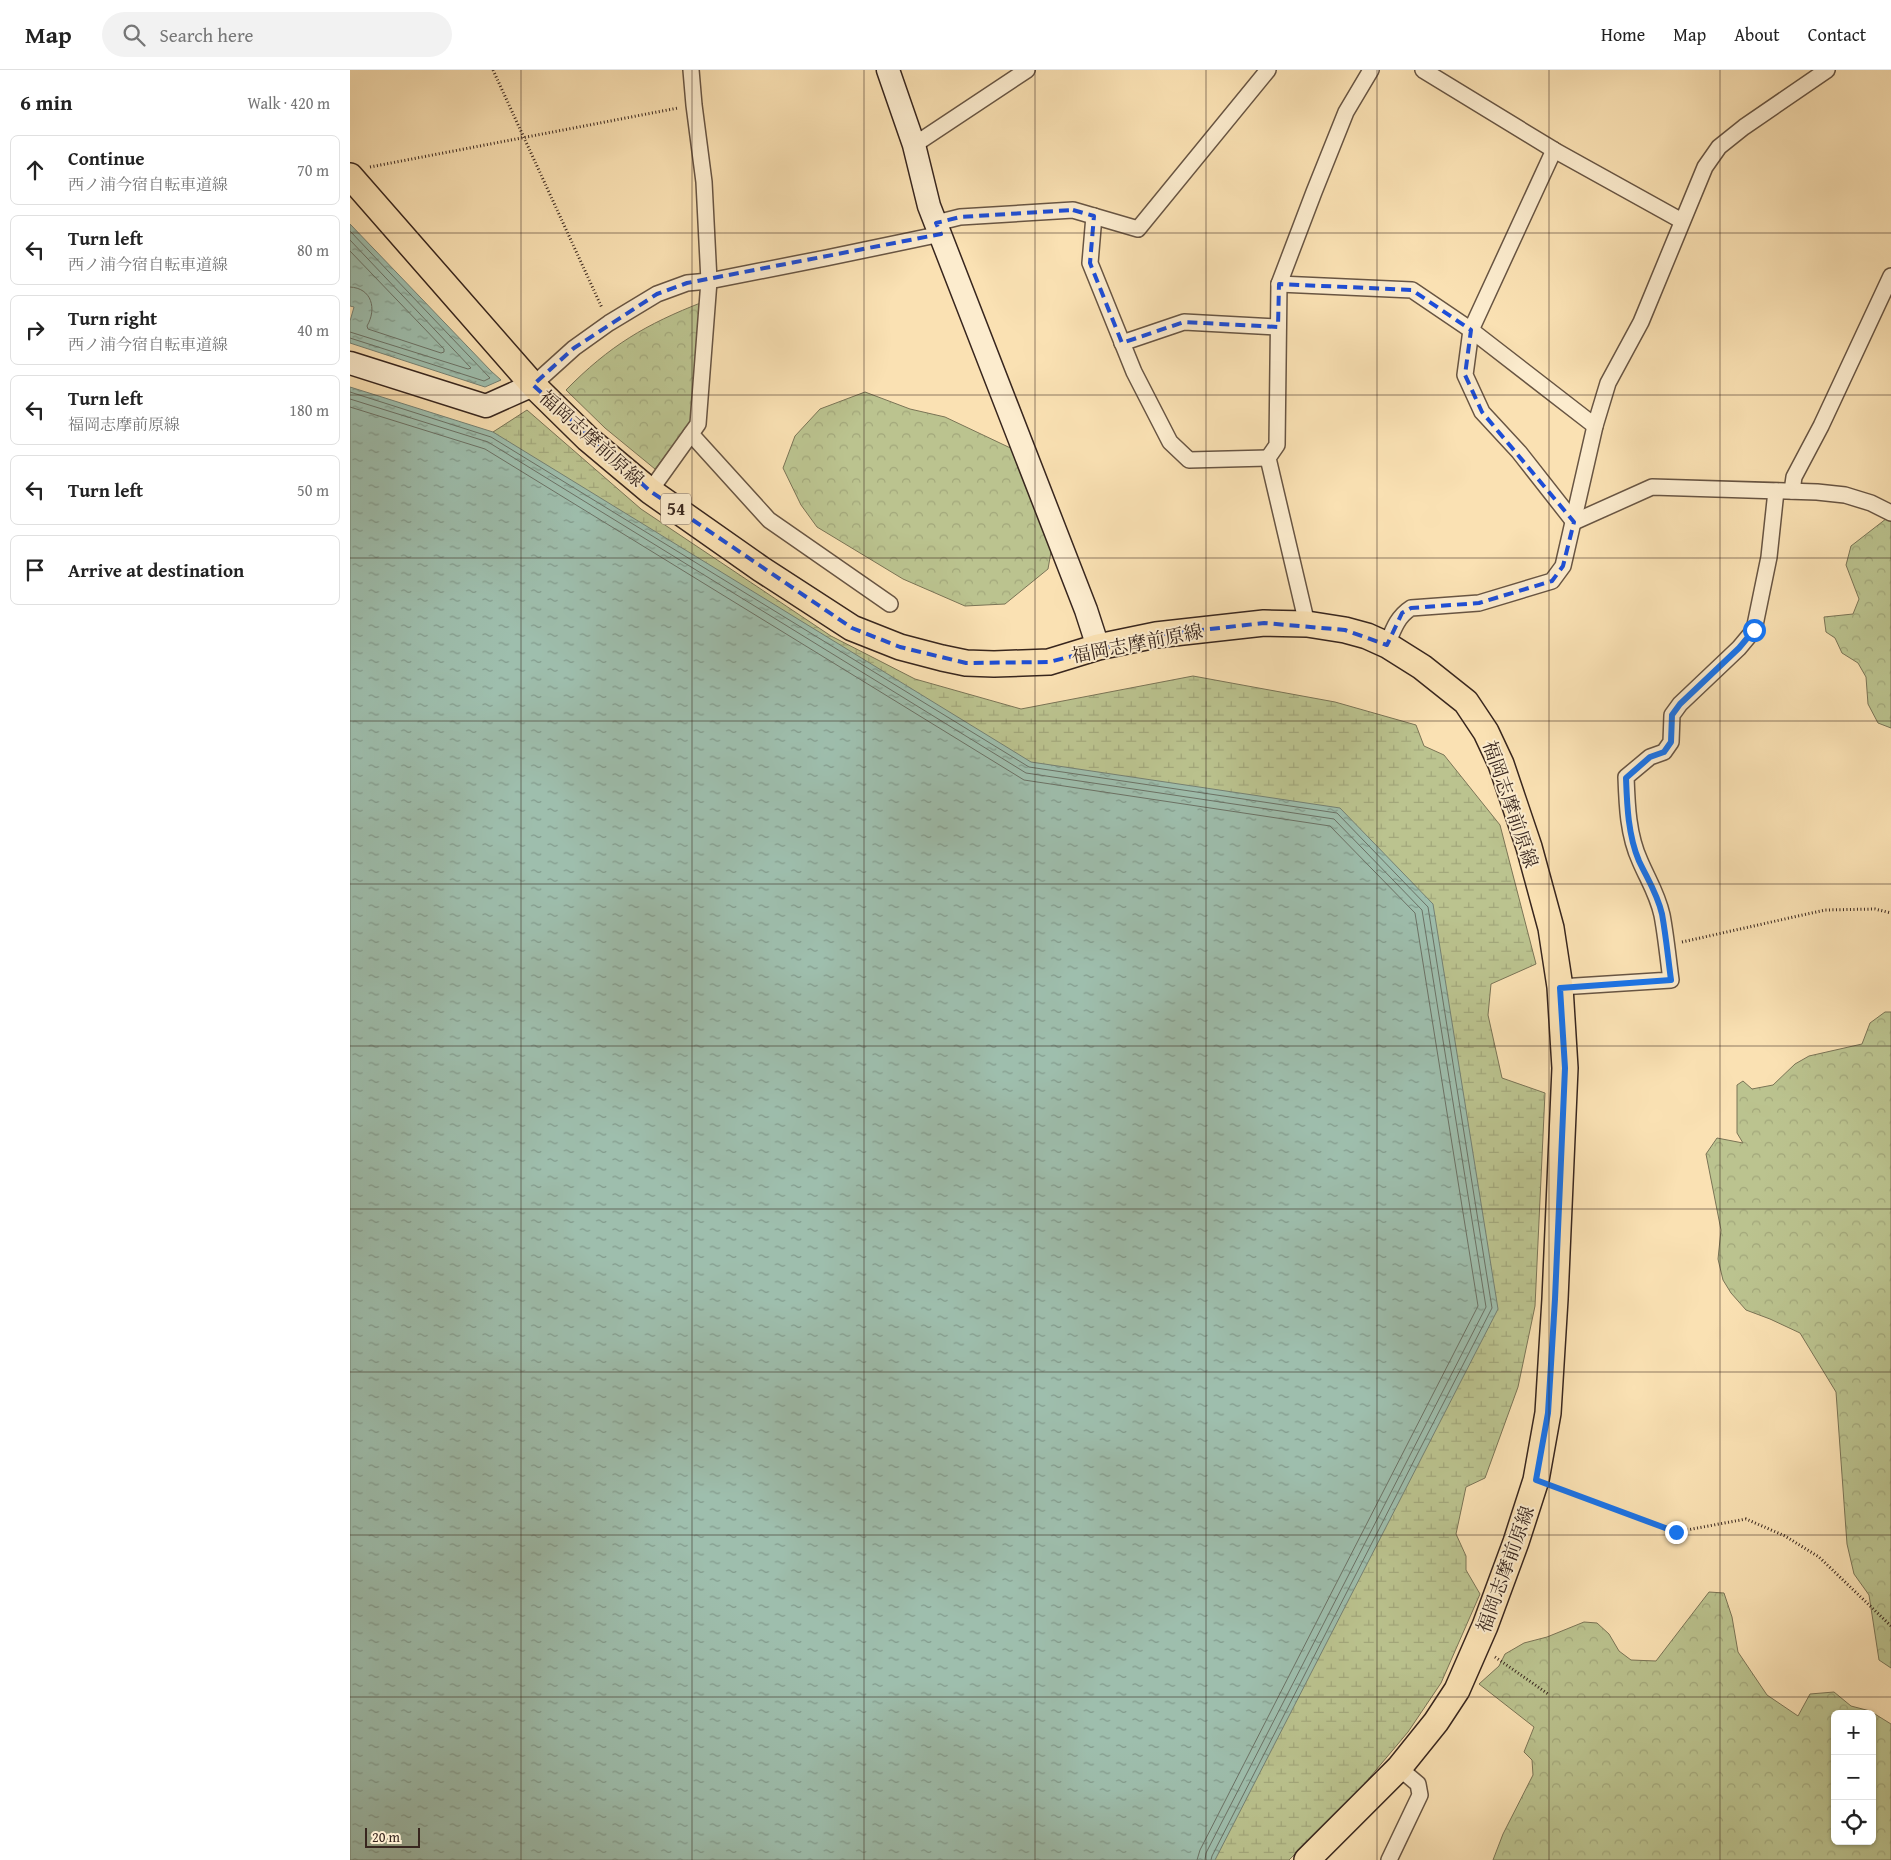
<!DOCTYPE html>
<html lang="en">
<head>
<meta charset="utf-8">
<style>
  :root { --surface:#fff; --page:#f2f2f2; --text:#222; --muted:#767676; --line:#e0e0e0 }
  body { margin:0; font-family:"Gentium Book Plus","Noto Serif JP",serif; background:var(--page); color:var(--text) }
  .controls { position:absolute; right:15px; bottom:15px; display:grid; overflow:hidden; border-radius:8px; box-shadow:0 1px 4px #0004 }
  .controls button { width:45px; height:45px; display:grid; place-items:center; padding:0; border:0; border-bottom:1px solid var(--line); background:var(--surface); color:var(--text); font:25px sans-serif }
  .scale { position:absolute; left:15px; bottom:12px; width:55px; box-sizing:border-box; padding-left:5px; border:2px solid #38261e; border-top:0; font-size:14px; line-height:18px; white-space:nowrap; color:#38261e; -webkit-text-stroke:4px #fcecce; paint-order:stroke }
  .stop { position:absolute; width:15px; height:15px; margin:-11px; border:4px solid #1a73e8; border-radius:50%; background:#fff }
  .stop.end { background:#1a73e8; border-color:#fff; box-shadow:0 1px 5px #0008 }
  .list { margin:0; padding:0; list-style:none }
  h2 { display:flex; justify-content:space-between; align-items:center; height:65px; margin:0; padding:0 20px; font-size:21px }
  h2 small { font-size:16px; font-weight:400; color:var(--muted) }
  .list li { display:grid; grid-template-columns:32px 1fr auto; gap:15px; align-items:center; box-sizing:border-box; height:70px; margin:0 10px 10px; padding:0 10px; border:1px solid var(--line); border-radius:8px }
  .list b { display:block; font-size:19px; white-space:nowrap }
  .list p { margin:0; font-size:16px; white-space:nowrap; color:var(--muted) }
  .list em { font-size:16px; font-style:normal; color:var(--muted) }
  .icon { flex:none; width:28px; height:28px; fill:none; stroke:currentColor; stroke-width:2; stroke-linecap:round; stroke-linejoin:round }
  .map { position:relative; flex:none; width:1541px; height:1790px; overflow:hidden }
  header { display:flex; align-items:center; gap:30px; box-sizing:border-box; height:70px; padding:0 25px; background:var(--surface); border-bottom:1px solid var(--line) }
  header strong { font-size:24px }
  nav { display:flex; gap:28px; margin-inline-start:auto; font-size:18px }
  .search { width:350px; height:45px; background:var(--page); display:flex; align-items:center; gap:12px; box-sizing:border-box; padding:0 18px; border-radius:28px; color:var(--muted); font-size:19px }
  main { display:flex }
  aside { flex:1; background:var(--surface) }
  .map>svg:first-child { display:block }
  .forest { fill:url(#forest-crowns); stroke:#7a7456; fill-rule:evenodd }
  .wetland { fill:url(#wetland-marsh); stroke:#7a7456 }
  .water { fill:url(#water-ripples); stroke:#758174 }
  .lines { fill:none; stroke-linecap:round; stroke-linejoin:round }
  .shore { stroke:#6b7266; stroke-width:1 }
  .street-casing { stroke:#685543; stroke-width:18 }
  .secondary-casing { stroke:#38261e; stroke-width:25 }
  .primary-casing { stroke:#38261e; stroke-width:28 }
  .path { stroke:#38261e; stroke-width:3; stroke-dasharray:1 2.5; stroke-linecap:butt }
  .street { stroke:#fcecce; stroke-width:15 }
  .secondary { stroke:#fcecce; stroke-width:22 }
  .primary { stroke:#fae1b3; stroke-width:25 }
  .route { stroke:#1a73e8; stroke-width:6 }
  .marked { fill:none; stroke:#1d4ed8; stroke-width:4; stroke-dasharray:10 6; stroke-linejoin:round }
  .grid { fill:none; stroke:#38261e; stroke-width:1; stroke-opacity:0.55 }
  .labels { text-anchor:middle; stroke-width:4; stroke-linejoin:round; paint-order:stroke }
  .shield { fill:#fcecce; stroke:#736153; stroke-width:1 }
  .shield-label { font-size:18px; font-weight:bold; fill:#38261e }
  .street-label { font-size:19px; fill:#38261e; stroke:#fcecce }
</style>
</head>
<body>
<header>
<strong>Map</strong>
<div class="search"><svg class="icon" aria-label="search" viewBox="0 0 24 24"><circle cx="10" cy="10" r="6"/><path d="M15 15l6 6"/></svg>Search here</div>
<nav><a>Home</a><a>Map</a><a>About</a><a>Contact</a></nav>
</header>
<main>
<aside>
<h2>6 min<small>Walk · 420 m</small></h2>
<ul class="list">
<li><svg class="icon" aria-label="ahead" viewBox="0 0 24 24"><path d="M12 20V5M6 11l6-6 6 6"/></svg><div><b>Continue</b><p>西ノ浦今宿自転車道線</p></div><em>70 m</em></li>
<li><svg class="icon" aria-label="left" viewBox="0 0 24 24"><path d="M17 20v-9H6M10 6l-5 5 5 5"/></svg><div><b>Turn left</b><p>西ノ浦今宿自転車道線</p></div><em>80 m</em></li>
<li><svg class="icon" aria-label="right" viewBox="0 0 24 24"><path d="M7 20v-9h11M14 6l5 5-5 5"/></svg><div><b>Turn right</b><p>西ノ浦今宿自転車道線</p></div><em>40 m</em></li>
<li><svg class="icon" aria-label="left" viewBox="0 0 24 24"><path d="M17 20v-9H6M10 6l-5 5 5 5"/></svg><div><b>Turn left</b><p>福岡志摩前原線</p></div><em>180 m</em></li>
<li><svg class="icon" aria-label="left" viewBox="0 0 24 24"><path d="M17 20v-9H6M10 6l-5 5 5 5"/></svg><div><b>Turn left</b></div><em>50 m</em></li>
<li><svg class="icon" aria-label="arrive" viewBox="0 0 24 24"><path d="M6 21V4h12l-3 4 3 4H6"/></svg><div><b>Arrive at destination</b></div></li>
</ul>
</aside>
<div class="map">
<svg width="1541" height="1790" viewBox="0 0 1541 1790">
  <defs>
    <pattern id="forest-crowns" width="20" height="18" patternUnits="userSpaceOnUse" patternTransform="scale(1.25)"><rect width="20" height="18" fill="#bbc38f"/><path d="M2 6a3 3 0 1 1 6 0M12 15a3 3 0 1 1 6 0" fill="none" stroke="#a2a77b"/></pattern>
    <pattern id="wetland-marsh" width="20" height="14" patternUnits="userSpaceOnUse" patternTransform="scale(1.25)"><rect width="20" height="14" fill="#bbc38f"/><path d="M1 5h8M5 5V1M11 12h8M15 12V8" fill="none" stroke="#a2a77b"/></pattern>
    <pattern id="water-ripples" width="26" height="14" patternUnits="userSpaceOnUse" patternTransform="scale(1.25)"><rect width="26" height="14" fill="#9ebead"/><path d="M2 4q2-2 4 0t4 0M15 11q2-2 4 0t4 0" fill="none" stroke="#829a8c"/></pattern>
  </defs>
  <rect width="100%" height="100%" fill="#fae1b3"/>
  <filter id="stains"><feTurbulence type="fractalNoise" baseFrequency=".004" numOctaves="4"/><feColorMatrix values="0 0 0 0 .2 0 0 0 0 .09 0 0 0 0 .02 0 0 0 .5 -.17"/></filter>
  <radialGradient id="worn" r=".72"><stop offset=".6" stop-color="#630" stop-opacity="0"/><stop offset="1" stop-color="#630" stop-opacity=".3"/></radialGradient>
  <!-- forest -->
  <g class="forest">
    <path d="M 353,232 L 340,353 L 305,399 L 255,358 L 216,320 C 259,276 296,254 353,232 Z"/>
    <polygon points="515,322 560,339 595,347 671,383 702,476 698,499 655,534 615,536 553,509 467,457 451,435 433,398 445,366 470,339"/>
    <polygon points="1541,445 1541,658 1528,653 1518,634 1516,607 1508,593 1492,583 1485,568 1476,562 1474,547 1503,544 1509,529 1496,495 1501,476"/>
    <polygon points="1535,942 1541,942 1541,1598 1529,1590 1519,1525 1504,1504 1497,1474 1486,1322 1450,1263 1420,1249 1396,1240 1381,1223 1373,1210 1368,1189 1371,1160 1356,1084 1367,1068 1393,1073 1387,1063 1387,1015 1393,1011 1402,1019 1423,1015 1445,994 1459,986 1512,974 1520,953"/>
    <path d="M 1359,1522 L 1374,1523 L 1382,1547 L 1388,1582 L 1417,1625 L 1448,1646 L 1460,1624 L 1484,1622 L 1501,1636 L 1520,1641 L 1541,1654 L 1541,1790 L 1143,1790 L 1153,1764 L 1183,1705 L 1182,1690 L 1174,1682 L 1184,1657 L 1129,1614 L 1149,1596 L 1155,1584 L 1174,1573 L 1197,1567 L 1234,1552 L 1247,1553 L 1259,1564 L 1269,1581 L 1281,1590 L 1306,1591 ZM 1485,1644 L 1522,1644 L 1522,1771 L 1485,1771 Z"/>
  </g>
  <!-- wetland -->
  <polygon class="wetland" points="177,340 291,439 481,566 565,609 671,639 843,606 985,632 1066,655 1074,676 1094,685 1150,755 1186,894 1141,914 1138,945 1152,1008 1195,1023 1185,1236 1168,1317 1135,1408 1116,1417 1106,1464 1116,1486 1116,1500 1130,1524 1091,1613 1058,1662 1010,1719 939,1790 721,1790 86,707 143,362"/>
  <!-- water -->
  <g class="water">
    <polygon points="0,154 141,301 151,310 135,317 0,273 0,251 4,237 0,236"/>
    <polygon points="0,317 143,362 681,692 990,738 1083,834 1148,1239 865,1790 0,1790"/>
  </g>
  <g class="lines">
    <!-- shore -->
    <g class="shore">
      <polyline points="0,161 140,308 134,311 0,268"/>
      <polyline points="0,170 121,298 118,299 0,262"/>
      <path d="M 0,181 L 94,279 L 94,282 L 91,283 L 18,259 L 17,256 C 27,239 22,218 0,217"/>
      <polyline points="0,322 141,367 679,697 987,743 1078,837 1142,1238 862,1786 861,1790"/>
      <polyline points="0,329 138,372 676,703 984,749 1072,840 1136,1237 856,1783 855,1790"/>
      <polyline points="0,337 135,379 674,710 980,756 1065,843 1128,1236 850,1780 847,1790"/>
    </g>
    <defs>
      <g id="street">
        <polyline points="1073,0 1204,80 1332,151"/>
        <polyline points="564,75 677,0"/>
        <polyline points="1204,80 1121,260 1115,305 1132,342 1169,382 1224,452 1302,417 1467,422 1495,425 1521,433 1541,443"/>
        <polyline points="744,146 740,193 784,302 820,372 839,390 918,388"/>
        <polyline points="586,153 610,147 723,140 788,159 918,0"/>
        <polyline points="929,214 1062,220 1121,260 1245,356"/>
        <polyline points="772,273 834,252 928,257"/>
        <polyline points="183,315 224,278 259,253 307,224 337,213 359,211 476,188 591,164"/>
        <polyline points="341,364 419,450 540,534"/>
        <polyline points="300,421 348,354 359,211 354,112 344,35 341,0"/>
        <polyline points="1442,421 1444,407 1471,356 1541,206"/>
        <polyline points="957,554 918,388 927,375 929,214 964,122 996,42 1021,0"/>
        <path d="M 1037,575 C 1043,560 1047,547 1061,538 L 1129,533 L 1202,511 L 1213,496 L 1245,356 L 1258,313 L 1291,252 L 1355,97 L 1369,77 L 1394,57 L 1477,0"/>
        <path d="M 1210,917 L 1321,910 C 1318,888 1316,866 1312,845 C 1307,823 1298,810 1290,791 C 1278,765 1277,735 1276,707 L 1300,687 L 1314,682 L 1321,672 L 1322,645 L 1330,634 L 1389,578 L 1404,560 L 1419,487 L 1426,421"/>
        <polyline points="1039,1790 1070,1725 1068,1714 1049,1698"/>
      </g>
      <g id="secondary">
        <polyline points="538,0 564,75 579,136 736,540 748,577"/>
        <polyline points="0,293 136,336 183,315"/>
      </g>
      <polyline id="primary" points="0,106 183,315 238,369 300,421 411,499 502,558 550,577 592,588 616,593 644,594 699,592 748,577 806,565 914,553 957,554 995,560 1017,566 1037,575 1072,597 1116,632 1136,662 1151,694 1179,777 1201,858 1210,917 1215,998 1205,1229 1198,1343 1186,1410 1166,1472 1135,1556 1107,1620 1086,1652 1049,1698 957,1790"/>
    </defs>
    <!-- street casing -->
    <use href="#street" class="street-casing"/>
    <!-- secondary casing -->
    <use href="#secondary" class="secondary-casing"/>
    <!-- primary casing -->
    <use href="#primary" class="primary-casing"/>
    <!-- path -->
    <g class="path">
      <polyline points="143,0 252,238"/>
      <polyline points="20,97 328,38"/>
      <polyline points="1332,872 1475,840 1525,839 1541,843"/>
      <polyline points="1205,1417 1326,1462 1396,1449 1435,1466 1469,1487 1541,1556"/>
      <polyline points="1145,1587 1198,1624"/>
    </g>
    <!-- street -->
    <use href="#street" class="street"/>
    <!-- secondary -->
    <use href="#secondary" class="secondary"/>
    <!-- primary -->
    <use href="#primary" class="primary"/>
  </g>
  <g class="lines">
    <!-- route -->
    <path class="route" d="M 1326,1462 L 1186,1410 L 1198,1343 L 1205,1229 L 1215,998 L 1210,918 L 1321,910 C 1318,888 1316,866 1312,844 C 1307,823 1298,810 1289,791 C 1278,765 1277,735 1276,708 L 1300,687 L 1314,682 L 1321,672 L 1322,645 L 1330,634 L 1389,578 L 1404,560"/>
  </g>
  <!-- marked area -->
  <path class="marked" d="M 723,140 L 744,146 L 740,193 L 772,273 L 834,252 L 928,257 L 929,214 L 1062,220 L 1121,260 L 1115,305 L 1132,342 L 1224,452 L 1213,496 L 1202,511 L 1129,533 L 1061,538 L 1052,543 L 1037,575 L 995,560 L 914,553 L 806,565 L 699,592 L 616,593 L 550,577 L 502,558 L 300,421 L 183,315 L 224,278 L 307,224 L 337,213 L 591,164 L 586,153 L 610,147 Z"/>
  <!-- grid -->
  <path class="grid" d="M 171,0 L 171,1790M 342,0 L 342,1790M 514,0 L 514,1790M 685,0 L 685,1790M 856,0 L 856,1790M 1027,0 L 1027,1790M 1199,0 L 1199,1790M 1370,0 L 1370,1790M 0,163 L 1541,163M 0,325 L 1541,325M 0,488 L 1541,488M 0,651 L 1541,651M 0,814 L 1541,814M 0,976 L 1541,976M 0,1139 L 1541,1139M 0,1302 L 1541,1302M 0,1465 L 1541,1465M 0,1627 L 1541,1627"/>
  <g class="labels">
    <!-- shield labels -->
    <rect class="shield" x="311" y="423.5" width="30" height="31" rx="4"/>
    <g class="shield-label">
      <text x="326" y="445">54</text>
    </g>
    <!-- street labels -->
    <g class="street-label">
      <text transform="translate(242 368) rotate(42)" y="7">福岡志摩前原線</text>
      <text transform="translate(787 573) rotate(-11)" y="7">福岡志摩前原線</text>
      <text transform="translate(1161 734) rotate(71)" y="7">福岡志摩前原線</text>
      <text transform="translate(1155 1499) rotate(-70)" y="7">福岡志摩前原線</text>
    </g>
  </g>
  <rect width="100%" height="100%" filter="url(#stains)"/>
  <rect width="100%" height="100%" fill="url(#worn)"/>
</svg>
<div class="controls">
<button>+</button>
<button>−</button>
<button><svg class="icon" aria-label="locate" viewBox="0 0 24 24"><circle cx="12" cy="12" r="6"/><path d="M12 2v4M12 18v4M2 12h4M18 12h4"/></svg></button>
</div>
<div class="scale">20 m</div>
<div class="stop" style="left:1404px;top:560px"></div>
<div class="stop end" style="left:1326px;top:1462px"></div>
</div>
</main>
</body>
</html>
